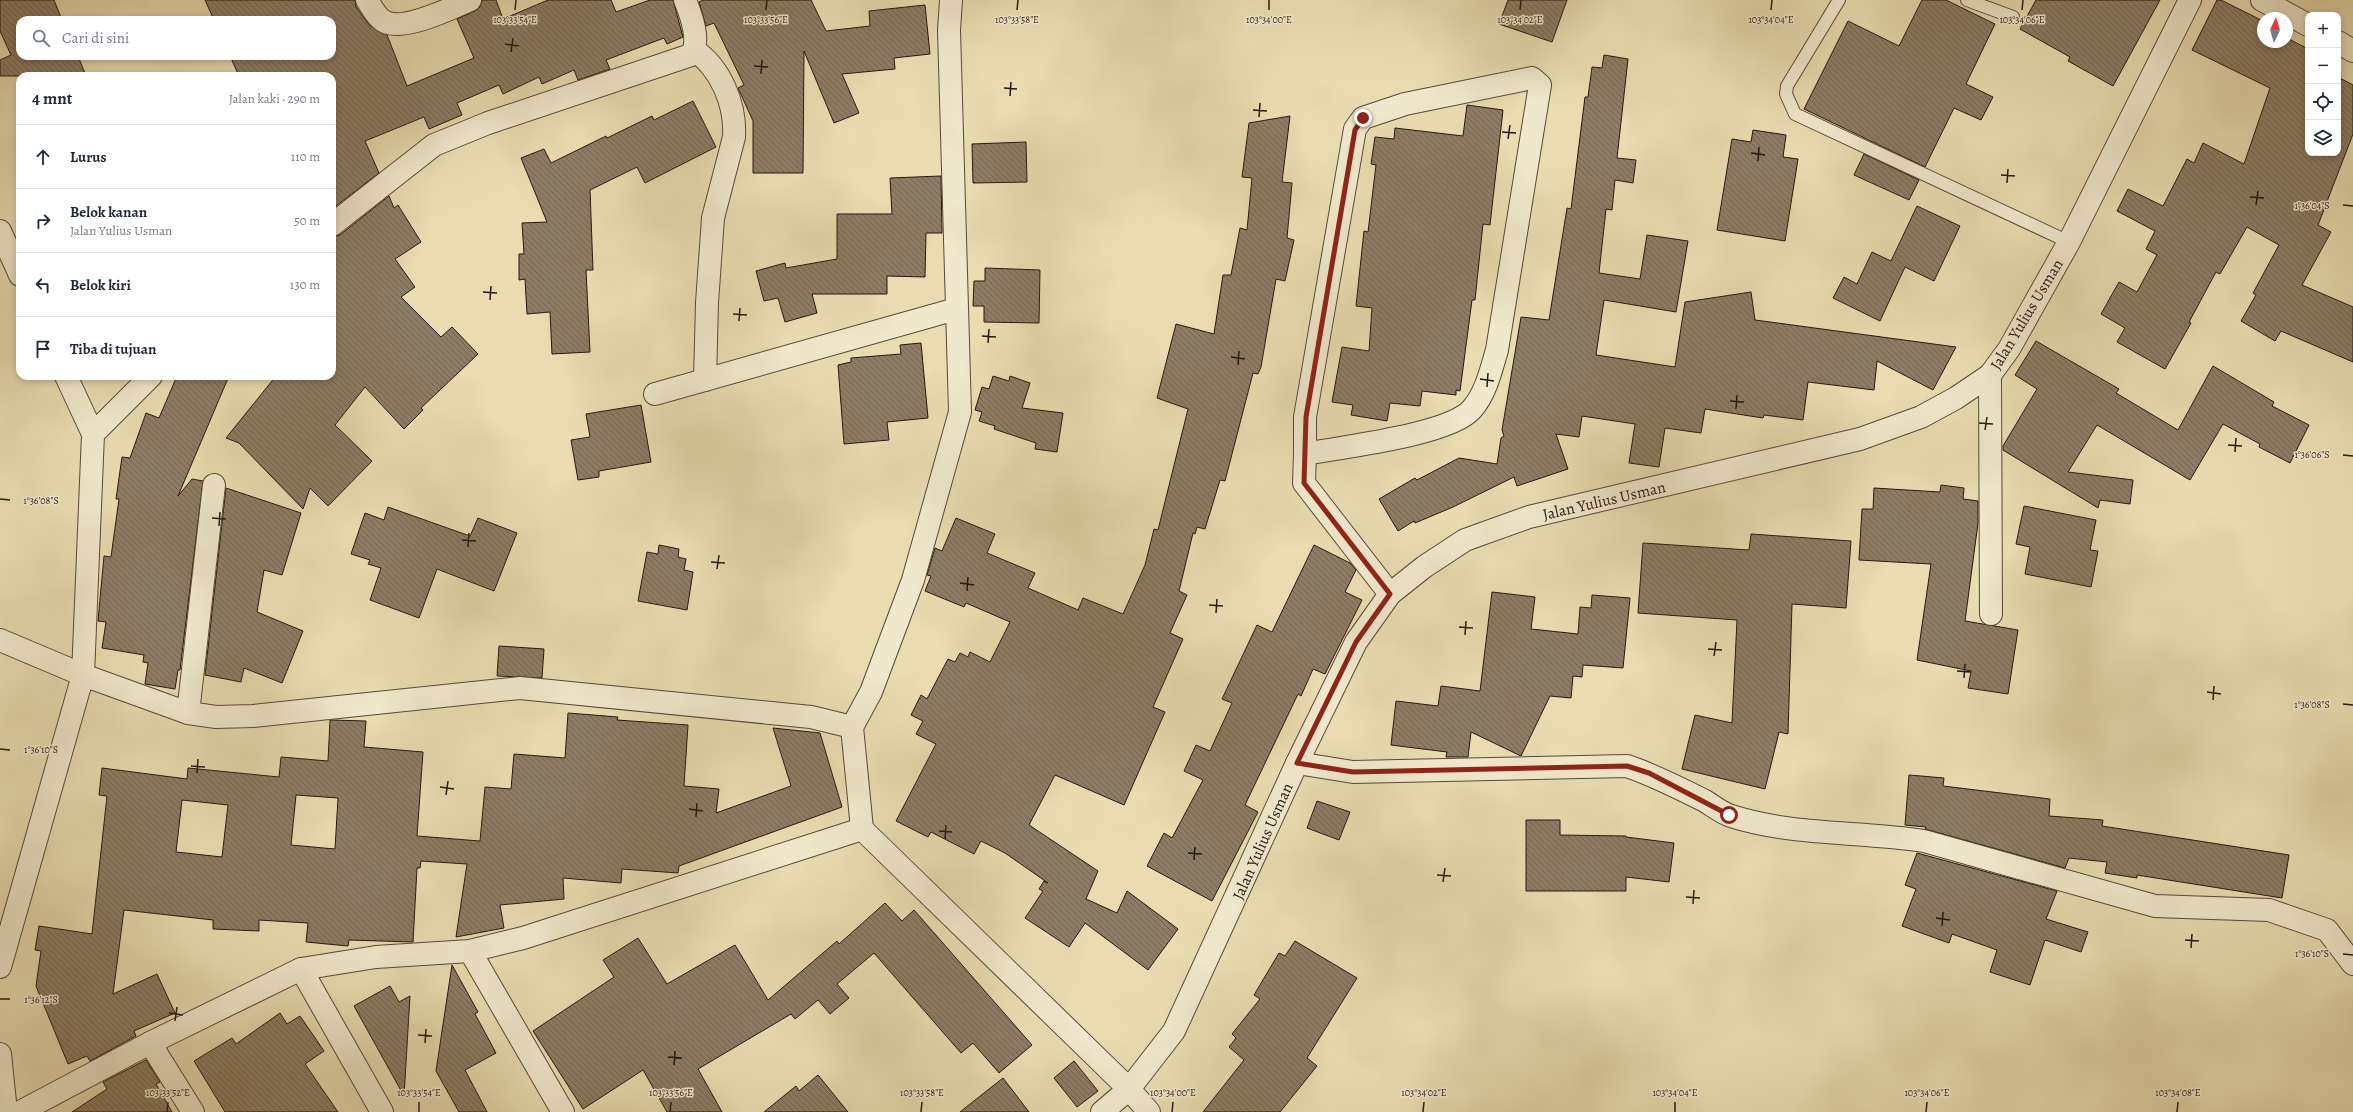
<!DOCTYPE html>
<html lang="id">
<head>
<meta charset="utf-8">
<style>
  :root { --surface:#fff; --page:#f2f2f3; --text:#1f2937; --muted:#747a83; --line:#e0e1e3 }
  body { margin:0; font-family:Alegreya,serif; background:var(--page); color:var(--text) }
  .controls { position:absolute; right:12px; top:12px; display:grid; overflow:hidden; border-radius:8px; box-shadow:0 2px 6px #0003 }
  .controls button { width:36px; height:36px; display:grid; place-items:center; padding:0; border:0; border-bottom:1px solid var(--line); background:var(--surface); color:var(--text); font:20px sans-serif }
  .compass { position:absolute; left:2257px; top:12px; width:36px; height:36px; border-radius:50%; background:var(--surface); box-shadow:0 2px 6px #0003; rotate:5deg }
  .stop { position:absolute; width:12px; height:12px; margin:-9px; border:3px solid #8f2418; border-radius:50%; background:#fff }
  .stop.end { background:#8f2418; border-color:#fff; box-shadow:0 1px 4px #0008 }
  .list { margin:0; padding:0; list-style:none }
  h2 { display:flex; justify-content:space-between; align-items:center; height:52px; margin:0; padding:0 16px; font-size:17px }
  h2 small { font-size:13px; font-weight:400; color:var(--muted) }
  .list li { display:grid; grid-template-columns:26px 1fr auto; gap:12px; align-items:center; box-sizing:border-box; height:64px; padding:0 16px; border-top:1px solid var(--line) }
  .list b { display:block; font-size:15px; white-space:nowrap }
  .list p { margin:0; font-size:13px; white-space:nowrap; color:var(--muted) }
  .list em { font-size:13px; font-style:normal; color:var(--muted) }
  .icon { flex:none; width:22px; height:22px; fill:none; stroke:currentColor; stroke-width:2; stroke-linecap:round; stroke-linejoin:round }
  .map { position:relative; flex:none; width:2353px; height:1112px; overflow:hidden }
  .search { position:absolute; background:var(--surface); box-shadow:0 2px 6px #0003; left:16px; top:16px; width:320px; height:44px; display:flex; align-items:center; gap:10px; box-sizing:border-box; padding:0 14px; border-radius:12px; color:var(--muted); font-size:15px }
  .panel { position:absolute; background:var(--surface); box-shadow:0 2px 6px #0003; left:16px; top:72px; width:320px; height:308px; border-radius:12px }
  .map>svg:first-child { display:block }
  .building { fill:url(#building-back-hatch); stroke:#281711; fill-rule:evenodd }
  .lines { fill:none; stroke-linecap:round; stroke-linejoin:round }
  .service-casing { stroke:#584839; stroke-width:14 }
  .minor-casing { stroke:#584839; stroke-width:24 }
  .tertiary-casing { stroke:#584839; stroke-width:24 }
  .service { stroke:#f0e8cc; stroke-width:12 }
  .minor { stroke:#f0e8cc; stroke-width:22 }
  .tertiary { stroke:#f0e8cc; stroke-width:22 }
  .route { stroke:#8f2418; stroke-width:5 }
  .ticks { fill:none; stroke:#281711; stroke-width:1.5 }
  .labels { text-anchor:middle; stroke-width:3; stroke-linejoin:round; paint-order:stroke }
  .street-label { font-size:16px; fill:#281711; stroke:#f0e8cc }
  .ticks-label { font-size:10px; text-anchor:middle; fill:#281711; stroke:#f0e8cc; stroke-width:3; stroke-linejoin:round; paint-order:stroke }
</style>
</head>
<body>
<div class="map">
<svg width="2353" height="1112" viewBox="0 0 2353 1112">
  <defs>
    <pattern id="building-back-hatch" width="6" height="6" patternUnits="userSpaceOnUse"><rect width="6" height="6" fill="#8c7d64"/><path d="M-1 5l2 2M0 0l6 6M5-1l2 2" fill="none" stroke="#726551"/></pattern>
  </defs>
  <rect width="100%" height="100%" fill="#e8dcb0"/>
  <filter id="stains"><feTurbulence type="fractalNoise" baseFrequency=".005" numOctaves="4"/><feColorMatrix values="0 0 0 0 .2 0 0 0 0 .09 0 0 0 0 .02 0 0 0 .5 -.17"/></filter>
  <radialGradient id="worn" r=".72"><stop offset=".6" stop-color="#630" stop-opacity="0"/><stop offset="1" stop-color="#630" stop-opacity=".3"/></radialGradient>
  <!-- building -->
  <g class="building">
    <polygon points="0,0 54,0 62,20 20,20 20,56 78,56 86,76 0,76 0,60 11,55 0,31"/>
    <polygon points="205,0 355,0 356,7 369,25 387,35 407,86 474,58 457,19 475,11 480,7 482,0 496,0 503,19 548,0 611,0 616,12 650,0 673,0 683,37 667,44 664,38 606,60 610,69 578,80 574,70 542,84 539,77 503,94 499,85 457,103 462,115 429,129 424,117 365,141 379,173 332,209 332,76 239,76 230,56 332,56 332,20 214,20"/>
    <polygon points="703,0 811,0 826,31 870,26 869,11 925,5 930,54 894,58 895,69 842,74 859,113 834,123 804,51 803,173 753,173 753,121 738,88 744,85 714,23 706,26 699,2"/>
    <polygon points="1508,0 1567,0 1552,42 1499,24"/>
    <polygon points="1922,0 1946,0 1995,24 1966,84 1993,97 1981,120 1954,108 1925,167 1804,109 1848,21 1899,46"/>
    <polygon points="2036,0 2160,0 2113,86 2068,61 2070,57 2020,29"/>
    <polygon points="2217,0 2221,0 2261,20 2258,25 2263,27 2263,42 2287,42 2287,38 2308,49 2308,153 2338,153 2338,77 2353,85 2353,134 2318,225 2331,232 2302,285 2353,307 2353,362 2281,331 2275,341 2241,321 2256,295 2253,293 2279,245 2247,227 2220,274 2216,272 2189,322 2191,323 2165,369 2117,342 2125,328 2101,314 2119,282 2137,292 2157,255 2146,249 2155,231 2117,211 2128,189 2163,206 2187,159 2194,163 2203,143 2244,164 2270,88 2192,50"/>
    <polygon points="1604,55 1628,59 1617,158 1636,160 1633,183 1615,180 1612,210 1606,209 1599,273 1640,279 1647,235 1688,241 1676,312 1604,300 1596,355 1675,367 1685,302 1751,292 1755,320 1956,347 1933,390 1877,361 1874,390 1808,382 1803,420 1764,415 1763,418 1705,409 1701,433 1665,428 1659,467 1629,463 1635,424 1582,416 1579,437 1556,434 1568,469 1517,486 1514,477 1453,507 1415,523 1414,521 1398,531 1379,499 1415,478 1417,480 1459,458 1497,464 1501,438 1504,436 1502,430 1521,317 1549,320 1567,208 1571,209 1585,97 1588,97 1592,67 1602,68"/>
    <polygon points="693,101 716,147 645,183 637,167 590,190 593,270 586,270 590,352 552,354 550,312 527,314 525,279 519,280 519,254 524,254 522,223 547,222 521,158 544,149 551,163 606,136 607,138 652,116 654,120"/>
    <polygon points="1467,105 1503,110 1490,225 1483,224 1475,300 1472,300 1460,391 1456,390 1456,395 1422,391 1420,406 1390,403 1387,421 1351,415 1353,405 1332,402 1342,347 1369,351 1372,308 1356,306 1364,231 1368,232 1376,165 1371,164 1375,137 1394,139 1395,128 1463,136"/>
    <polygon points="1290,116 1282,182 1292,183 1287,238 1294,240 1285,281 1276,279 1261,367 1258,374 1253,373 1225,481 1220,480 1205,529 1197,527 1195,534 1193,533 1179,591 1187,595 1170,633 1183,639 1153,707 1165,712 1124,805 1055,775 1029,825 1098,871 1086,899 1117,913 1127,891 1178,929 1148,970 1085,923 1069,947 1025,918 1043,891 1039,889 1044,881 1048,883 1005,853 981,841 974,854 931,832 928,837 896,821 936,744 916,734 923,721 911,715 921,695 927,699 948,659 955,662 960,653 968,657 970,652 990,662 1010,622 966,603 964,607 925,591 931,576 927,575 935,548 942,551 956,518 995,534 987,553 1035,573 1028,588 1078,610 1083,598 1123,614 1145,565 1154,529 1158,530 1188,409 1157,398 1176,324 1214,334 1223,275 1231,275 1240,228 1247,230 1252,178 1242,177 1249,123"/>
    <polygon points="1753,130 1786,135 1783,157 1798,159 1785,241 1717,230 1732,139 1751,142"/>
    <polygon points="1026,142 1027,182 973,183 972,144"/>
    <polygon points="1864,154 1919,180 1909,200 1854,175"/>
    <polygon points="941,176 942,233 926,233 925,277 887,276 887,294 812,294 817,313 785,322 778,298 764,301 756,271 785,263 786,268 837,259 837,214 892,214 890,178"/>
    <polygon points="389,196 394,208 398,205 421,242 395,259 415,287 401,297 441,337 452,327 478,354 421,408 423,410 404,429 365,387 335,425 372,461 328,506 310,488 303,509 239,443 226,438 276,376 332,376 332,237 340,235"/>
    <polygon points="1917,206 1960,226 1934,281 1905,267 1880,321 1833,298 1844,277 1857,284 1872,252 1891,261"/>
    <polygon points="985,268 1040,270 1039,323 984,322 984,306 973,306 974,281 985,281"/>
    <polygon points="2036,341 2119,389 2116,393 2178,430 2213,366 2274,402 2272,406 2309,425 2290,463 2259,447 2260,444 2223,424 2190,480 2097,425 2068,472 2133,480 2130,504 2100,500 2098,508 2003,450 2003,446 2037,389 2015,375"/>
    <polygon points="921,343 928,418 887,422 889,440 844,444 838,365 851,362 851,358 901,354 900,345"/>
    <polygon points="177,376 229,376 178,496 192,479 203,481 180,670 178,670 175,689 145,684 148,663 143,662 144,655 102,648 106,622 98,621 104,556 111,557 119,499 116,499 122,457 130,458 146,413 159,418"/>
    <polygon points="993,376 1009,381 1010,376 1030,383 1022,408 1063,413 1057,452 1035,449 1036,443 994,429 995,426 979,421 982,412 975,410 982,387 989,389"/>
    <polygon points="641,405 651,462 599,471 599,477 578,480 571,440 590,437 586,414"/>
    <polygon points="1941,485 1964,488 1963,499 1978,501 1978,523 1965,621 2018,630 2008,694 1968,688 1971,671 1917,660 1931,564 1859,560 1862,509 1873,509 1874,488 1940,492"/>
    <polygon points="226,488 301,513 282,575 264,570 257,612 303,631 282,683 244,668 241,682 205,675"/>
    <polygon points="2024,506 2096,520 2090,550 2098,551 2091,587 2025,574 2030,547 2016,544"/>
    <polygon points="388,507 470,536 478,518 517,533 494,591 437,569 419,618 370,600 381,568 368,564 370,560 351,554 365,513 384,520"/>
    <polygon points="1751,534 1851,541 1846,608 1792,604 1788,734 1779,732 1765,789 1682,769 1695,715 1732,723 1737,620 1638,613 1643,543 1749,550"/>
    <polygon points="659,545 679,549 678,557 686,559 684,570 693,572 687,610 638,601 647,552 658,554"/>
    <polygon points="1314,545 1350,563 1356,570 1345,592 1362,600 1325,674 1313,669 1301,696 1298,694 1245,805 1258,812 1212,901 1147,866 1164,833 1172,838 1203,780 1184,771 1196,745 1210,751 1232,703 1222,699 1257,625 1272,632"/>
    <polygon points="1492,592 1535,597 1531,629 1578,634 1580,607 1591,608 1592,595 1630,598 1623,668 1583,665 1582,677 1573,676 1571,698 1550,696 1521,756 1471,732 1468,757 1446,757 1447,752 1391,745 1396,701 1438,706 1441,686 1480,691"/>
    <polygon points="499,646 544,649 542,678 497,676"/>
    <path d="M 568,713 L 618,717 L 617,720 L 688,725 L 684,786 L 719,789 L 716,813 L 791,786 L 773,728 L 820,733 L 842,807 L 679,866 L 678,873 L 622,869 L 621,883 L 563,878 L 564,899 L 500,905 L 504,928 L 456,937 L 467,864 L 421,861 L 420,868 L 417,868 L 413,942 L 349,940 L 348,946 L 306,942 L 308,923 L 259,920 L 259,931 L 213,929 L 213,920 L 124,910 L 113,994 L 157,974 L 175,1013 L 134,1031 L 136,1036 L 90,1061 L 87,1056 L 68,1064 L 36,986 L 41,951 L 35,950 L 39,926 L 92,934 L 107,796 L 99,795 L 102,768 L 187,779 L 188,768 L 279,777 L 281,757 L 328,761 L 330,720 L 366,721 L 364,747 L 423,752 L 417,836 L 480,841 L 485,787 L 511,789 L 514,754 L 565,758 ZM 296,795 L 338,798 L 335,849 L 291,845 ZM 182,800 L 228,805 L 222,857 L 176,852 Z"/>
    <polygon points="1909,775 1944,778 1943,786 2050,799 2049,816 2103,820 2102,826 2289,855 2282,898 2137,875 2137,878 2105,873 2107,862 2069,858 2065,868 1925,829 1926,827 1905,825"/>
    <polygon points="1317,801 1350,812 1339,840 1307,828"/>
    <polygon points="1526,820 1560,820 1560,835 1626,836 1626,837 1674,843 1669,882 1626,877 1626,891 1526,891"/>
    <polygon points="1917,853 2057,891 2046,919 2088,932 2081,952 2045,940 2030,985 1990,972 1997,950 1952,934 1949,943 1902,926 1916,889 1905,885"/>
    <polygon points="885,903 902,921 914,910 1032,1045 999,1073 973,1043 961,1053 874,953 837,984 849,998 830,1014 818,1000 795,1019 791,1014 698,1069 722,1112 667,1112 643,1070 583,1109 533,1031 614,977 603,960 638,938 667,984 735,945 768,1000 837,941 839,944"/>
    <polygon points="1295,941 1357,978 1307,1058 1317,1066 1280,1112 1203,1112 1244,1060 1229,1047 1236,1038 1232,1034 1260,999 1254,995 1279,953 1285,956"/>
    <polygon points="452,965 478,1012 475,1014 496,1053 465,1070 487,1112 459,1112 436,1071"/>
    <polygon points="390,986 399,1002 410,996 404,1096 354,1006"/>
    <polygon points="280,1013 287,1024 300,1016 324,1051 305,1064 338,1112 225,1112 194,1061 232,1038 236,1044"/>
    <polygon points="146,1060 160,1082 156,1084 172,1112 72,1112 107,1089 103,1082"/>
    <polygon points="1074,1061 1098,1091 1077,1107 1054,1078"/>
    <polygon points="818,1075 848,1112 764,1112 796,1086 799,1091"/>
    <polygon points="1003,1078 1029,1112 960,1112"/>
  </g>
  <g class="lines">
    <defs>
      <g id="service">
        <polyline points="1839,0 1787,86 1786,94 1795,114 2069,242"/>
        <polyline points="1967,0 2013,17"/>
      </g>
      <g id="minor">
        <path d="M 367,0 C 371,6 376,16 382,20 C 400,34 451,8 470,0"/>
        <path d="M 694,50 C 721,68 736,105 734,137 L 713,218 L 707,303 L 705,380"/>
        <path d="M 1532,78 L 1540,85 L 1497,350 C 1491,370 1486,393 1472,409 C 1450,435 1341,447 1305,454 L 1305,417 L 1355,129 L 1363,118 L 1405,104 Z"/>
        <path d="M 332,225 L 434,145 L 488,123 L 691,55 C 701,41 691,15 685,0"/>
        <polyline points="0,231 20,275"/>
        <polyline points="1990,375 1991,614"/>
        <polyline points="655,394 956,309"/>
        <polyline points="93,434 151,376"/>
        <polyline points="1305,454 1304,483 1390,594"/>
        <polyline points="0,640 83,675 188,713 216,717 253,716 520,688 811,717 852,727 862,829 1129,1089 1149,1112"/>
        <polyline points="188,713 214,485"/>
        <polyline points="852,727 871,692 913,580 960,412 949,30 951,0"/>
        <path d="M 1297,763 L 1353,772 L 1627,766 C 1654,775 1679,788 1705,801 C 1713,806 1722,813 1731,816 C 1794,836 1860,831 1924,841 L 2155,906 L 2269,910 L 2327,930 L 2353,964"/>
        <polyline points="470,951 563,1112"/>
        <polyline points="0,967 83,675 93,434 66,376"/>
        <polyline points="301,969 382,1112"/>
        <polyline points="150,1043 193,1112"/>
        <polyline points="0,1054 6,1112"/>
        <polyline points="20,1112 150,1043 301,969 376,957 470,951 523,938 862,829"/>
      </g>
      <g id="tertiary">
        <polyline points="2262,0 2308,25"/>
        <polyline points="2338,42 2353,51"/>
        <polyline points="1102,1112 1129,1089 1174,1031 1297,763 1356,642 1390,594 1424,567 1465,540 1529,517 1860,439 1921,417 1956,398 1990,375 2009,349 2069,242 2190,0"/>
      </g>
    </defs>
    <!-- service casing -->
    <use href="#service" class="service-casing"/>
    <!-- minor casing -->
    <use href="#minor" class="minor-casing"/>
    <!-- tertiary casing -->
    <use href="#tertiary" class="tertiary-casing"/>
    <!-- service -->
    <use href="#service" class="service"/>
    <!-- minor -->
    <use href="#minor" class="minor"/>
    <!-- tertiary -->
    <use href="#tertiary" class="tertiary"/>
  </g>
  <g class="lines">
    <!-- route -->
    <polyline class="route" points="1363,118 1355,130 1306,417 1304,483 1390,594 1356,642 1297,763 1353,772 1627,766 1649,773 1729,815"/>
  </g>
  <!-- ticks -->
  <path class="ticks" d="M 515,10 L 516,0M 766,10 L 767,0M 1017,10 L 1018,0M 1269,10 L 1269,0M 1520,10 L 1521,0M 1771,10 L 1772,0M 2022,10 L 2023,0M 505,44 L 519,46M 511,52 L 513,38M 754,66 L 768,67M 761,74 L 762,60M 1004,88 L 1017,89M 1010,96 L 1011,82M 1253,110 L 1267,111M 1259,117 L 1260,103M 1502,132 L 1516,133M 1508,139 L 1510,125M 1751,153 L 1765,155M 1758,161 L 1759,147M 2001,175 L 2015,176M 2007,183 L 2008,169M 2250,197 L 2264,198M 2256,205 L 2258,191M 2343,205 L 2353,206M 483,292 L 497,293M 490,300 L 491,286M 733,314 L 747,315M 739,321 L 740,308M 982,336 L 996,337M 988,343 L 989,329M 1231,357 L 1245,359M 1238,365 L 1239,351M 1480,379 L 1494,381M 1487,387 L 1488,373M 1730,401 L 1744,402M 1736,409 L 1737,395M 1979,423 L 1993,424M 1985,430 L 1987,417M 2228,445 L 2242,446M 2235,452 L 2236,438M 2343,455 L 2353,456M 0,499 L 10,500M 212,518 L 226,519M 219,526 L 220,512M 462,540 L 476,541M 468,547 L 469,533M 711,562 L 725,563M 717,569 L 719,555M 960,583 L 974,585M 967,591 L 968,577M 1209,605 L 1223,606M 1216,613 L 1217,599M 1459,627 L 1473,628M 1465,635 L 1466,621M 1708,649 L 1722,650M 1714,656 L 1716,642M 1957,671 L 1971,672M 1964,678 L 1965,664M 2207,692 L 2221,694M 2213,700 L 2214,686M 2343,704 L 2353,705M 0,749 L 10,750M 191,766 L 205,767M 197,773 L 198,759M 440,787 L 454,789M 446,795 L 448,781M 689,809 L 703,811M 696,817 L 697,803M 939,831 L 952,832M 945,839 L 946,825M 1188,853 L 1202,854M 1194,860 L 1195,847M 1437,875 L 1451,876M 1443,882 L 1445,868M 1686,897 L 1700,898M 1693,904 L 1694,890M 1936,918 L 1950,920M 1942,926 L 1943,912M 2185,940 L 2199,941M 2191,948 L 2192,934M 2343,954 L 2353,955M 0,999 L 10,999M 169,1013 L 183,1015M 175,1021 L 177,1007M 418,1035 L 432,1036M 425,1043 L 426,1029M 668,1057 L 682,1058M 674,1065 L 675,1051M 167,1112 L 168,1102M 419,1112 L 419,1102M 670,1112 L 671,1102M 921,1112 L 922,1102M 1172,1112 L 1173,1102M 1423,1112 L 1424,1102M 1675,1112 L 1675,1102M 1926,1112 L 1927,1102M 2177,1112 L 2178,1102"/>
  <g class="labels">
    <!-- street labels -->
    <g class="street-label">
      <text transform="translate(2026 314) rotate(-59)" y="6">Jalan Yulius Usman</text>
      <text transform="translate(1604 500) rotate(-13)" y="6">Jalan Yulius Usman</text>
      <text transform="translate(1262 841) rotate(-66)" y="6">Jalan Yulius Usman</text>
    </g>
  </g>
  <g class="ticks-label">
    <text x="515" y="23">103°33'54"E</text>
    <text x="766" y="23">103°33'56"E</text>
    <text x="1017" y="23">103°33'58"E</text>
    <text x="1269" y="23">103°34'00"E</text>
    <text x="1520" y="23">103°34'02"E</text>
    <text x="1771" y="23">103°34'04"E</text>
    <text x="2022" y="23">103°34'06"E</text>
    <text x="2312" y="209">1°36'04"S</text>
    <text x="2312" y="458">1°36'06"S</text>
    <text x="41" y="504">1°36'08"S</text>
    <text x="2312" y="708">1°36'08"S</text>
    <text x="41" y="753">1°36'10"S</text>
    <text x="2312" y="957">1°36'10"S</text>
    <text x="41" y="1003">1°36'12"S</text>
    <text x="168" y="1096">103°33'52"E</text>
    <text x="419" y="1096">103°33'54"E</text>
    <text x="671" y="1096">103°33'56"E</text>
    <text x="922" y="1096">103°33'58"E</text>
    <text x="1173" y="1096">103°34'00"E</text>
    <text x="1424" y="1096">103°34'02"E</text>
    <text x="1675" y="1096">103°34'04"E</text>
    <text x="1927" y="1096">103°34'06"E</text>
    <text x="2178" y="1096">103°34'08"E</text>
  </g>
  <rect width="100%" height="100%" filter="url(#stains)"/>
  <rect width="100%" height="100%" fill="url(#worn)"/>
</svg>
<div class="controls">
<button>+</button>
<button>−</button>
<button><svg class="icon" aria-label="locate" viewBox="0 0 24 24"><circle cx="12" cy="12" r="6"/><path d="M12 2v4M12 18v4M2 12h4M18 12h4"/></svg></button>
<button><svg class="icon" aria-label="layers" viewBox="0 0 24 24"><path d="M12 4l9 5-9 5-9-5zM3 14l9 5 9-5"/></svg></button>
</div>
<svg class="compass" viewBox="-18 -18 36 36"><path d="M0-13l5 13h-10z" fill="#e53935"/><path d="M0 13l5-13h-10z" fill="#747a83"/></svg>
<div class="stop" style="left:1729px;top:815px"></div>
<div class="stop end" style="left:1363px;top:118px"></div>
<div class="search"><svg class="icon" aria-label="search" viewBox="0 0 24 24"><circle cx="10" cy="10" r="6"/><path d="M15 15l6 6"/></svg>Cari di sini</div>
<section class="panel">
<h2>4 mnt<small>Jalan kaki · 290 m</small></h2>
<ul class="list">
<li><svg class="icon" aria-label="ahead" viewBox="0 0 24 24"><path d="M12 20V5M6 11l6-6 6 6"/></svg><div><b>Lurus</b></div><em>110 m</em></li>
<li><svg class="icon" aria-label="right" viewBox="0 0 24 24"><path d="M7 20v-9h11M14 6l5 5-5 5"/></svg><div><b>Belok kanan</b><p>Jalan Yulius Usman</p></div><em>50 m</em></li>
<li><svg class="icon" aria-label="left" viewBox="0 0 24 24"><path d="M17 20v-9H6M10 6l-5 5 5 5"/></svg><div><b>Belok kiri</b></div><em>130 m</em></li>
<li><svg class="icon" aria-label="arrive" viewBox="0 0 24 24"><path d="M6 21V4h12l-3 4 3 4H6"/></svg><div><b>Tiba di tujuan</b></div></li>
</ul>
</section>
</div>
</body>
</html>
